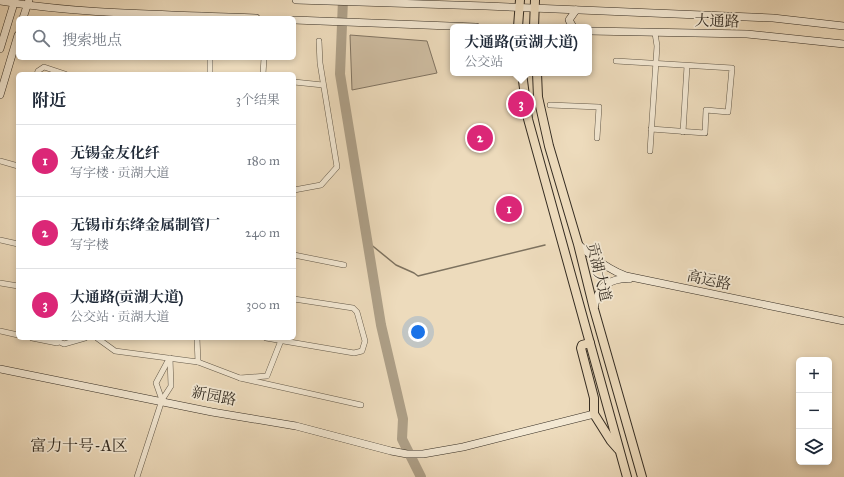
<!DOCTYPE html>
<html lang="zh">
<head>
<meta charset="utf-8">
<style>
  :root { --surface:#fff; --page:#f2f2f3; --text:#1f2937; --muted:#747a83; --line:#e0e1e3; --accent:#db2777 }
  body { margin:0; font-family:"IM FELL Great Primer","Noto Serif SC",serif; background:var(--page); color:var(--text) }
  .controls { position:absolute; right:12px; bottom:12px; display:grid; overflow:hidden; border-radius:6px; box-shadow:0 2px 6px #0003 }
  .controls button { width:36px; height:36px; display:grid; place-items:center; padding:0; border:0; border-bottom:1px solid var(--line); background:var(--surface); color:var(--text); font:20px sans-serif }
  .you { position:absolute; left:418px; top:332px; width:14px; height:14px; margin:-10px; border:3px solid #fff; border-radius:50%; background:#1a73e8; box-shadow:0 0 0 6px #1a73e833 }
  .badge { display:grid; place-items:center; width:26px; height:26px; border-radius:50%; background:var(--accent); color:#fff; font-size:13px; font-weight:700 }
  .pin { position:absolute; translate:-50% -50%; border:2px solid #fff; box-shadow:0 1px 4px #0006 }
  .popup { position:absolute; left:450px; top:24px; width:142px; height:52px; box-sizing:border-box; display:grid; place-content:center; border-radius:6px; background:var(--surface); filter:drop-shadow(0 1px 3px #0005); font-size:13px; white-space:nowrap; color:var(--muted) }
  .popup b { font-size:15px; color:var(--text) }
  .popup::after { content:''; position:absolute; left:50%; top:100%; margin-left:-8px; border:8px solid transparent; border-top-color:var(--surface) }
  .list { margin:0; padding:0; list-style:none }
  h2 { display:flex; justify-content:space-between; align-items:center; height:52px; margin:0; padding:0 16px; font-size:17px }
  h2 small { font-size:13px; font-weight:400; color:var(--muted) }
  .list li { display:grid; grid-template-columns:26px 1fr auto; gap:12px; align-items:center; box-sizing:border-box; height:72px; padding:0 16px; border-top:1px solid var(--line) }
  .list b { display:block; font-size:15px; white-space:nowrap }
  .list p { margin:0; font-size:13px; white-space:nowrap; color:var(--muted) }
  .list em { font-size:13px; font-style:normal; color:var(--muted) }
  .icon { flex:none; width:22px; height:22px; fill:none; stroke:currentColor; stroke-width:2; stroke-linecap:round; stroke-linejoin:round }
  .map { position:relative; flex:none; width:844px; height:477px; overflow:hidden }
  .search { position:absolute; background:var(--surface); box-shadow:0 2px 6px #0003; left:16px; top:16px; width:280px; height:44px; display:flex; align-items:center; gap:10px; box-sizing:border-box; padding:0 14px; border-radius:6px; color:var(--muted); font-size:15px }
  .panel { position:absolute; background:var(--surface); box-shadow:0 2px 6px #0003; left:16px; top:72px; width:280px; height:268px; border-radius:6px }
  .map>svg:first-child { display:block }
  .green { fill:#cebda2; stroke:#817462 }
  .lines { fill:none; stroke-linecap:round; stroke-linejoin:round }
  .stream { stroke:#7d725f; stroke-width:1.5 }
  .river { stroke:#aea088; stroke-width:10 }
  .street-casing { stroke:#625848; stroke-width:6 }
  .secondary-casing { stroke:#342c22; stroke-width:8 }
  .primary-casing { stroke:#342c22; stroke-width:10 }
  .street { stroke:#f3e8d3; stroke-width:5 }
  .secondary { stroke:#f3e8d3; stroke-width:7 }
  .primary { stroke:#eddbbc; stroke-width:8 }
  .labels { text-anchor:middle; stroke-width:3.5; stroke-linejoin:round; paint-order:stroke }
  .street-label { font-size:15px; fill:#342c22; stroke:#f3e8d3 }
  .neighbourhood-label { font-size:16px; fill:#342c22; stroke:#f3e8d3 }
</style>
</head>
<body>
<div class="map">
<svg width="844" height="477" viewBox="0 0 844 477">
  <rect width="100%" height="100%" fill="#eddbbc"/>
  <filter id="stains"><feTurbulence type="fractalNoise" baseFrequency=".005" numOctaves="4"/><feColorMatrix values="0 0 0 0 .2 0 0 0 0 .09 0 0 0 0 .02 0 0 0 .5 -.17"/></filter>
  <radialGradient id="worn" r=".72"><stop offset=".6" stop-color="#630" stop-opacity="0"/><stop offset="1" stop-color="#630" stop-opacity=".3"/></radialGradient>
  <!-- green -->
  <polygon class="green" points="350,35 427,41 437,73 352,90"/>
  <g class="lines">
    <!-- stream -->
    <polyline class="stream" points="369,243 396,265 414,273 418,276 545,245"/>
    <!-- river -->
    <polyline class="river" points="343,0 340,74 381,325 403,419 402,439 421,477"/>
    <defs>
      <g id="street">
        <polyline points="210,58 210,74"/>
        <polyline points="616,61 732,68 728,112 706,110 705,133 651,129"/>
        <polyline points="37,74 38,71 44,67 65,74"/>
        <polyline points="263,74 264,58"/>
        <polyline points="294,82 323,85"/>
        <polyline points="550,105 599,107 597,138"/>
        <polyline points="683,132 687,66"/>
        <polyline points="650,151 657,46 655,33"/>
        <polyline points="0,161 18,166"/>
        <polyline points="294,190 321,185 337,167 320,63 319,41"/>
        <polyline points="0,240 18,244"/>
        <polyline points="294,255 344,265"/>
        <polyline points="0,283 18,286"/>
        <polyline points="0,331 18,335"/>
        <polyline points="32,338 57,343"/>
        <polyline points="51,338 64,344 85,338"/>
        <polyline points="97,338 115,351 198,362 197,338"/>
        <polyline points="266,338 354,353 362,351 365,341 357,312 353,308 294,299"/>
        <polyline points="198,362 240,378 267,376 282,338"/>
        <polyline points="240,378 361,405"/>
        <polyline points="162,400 156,383 169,359"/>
        <polyline points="137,477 162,400 171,386 170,358"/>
      </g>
      <g id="secondary">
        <polyline points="296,0 486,6 773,18 844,26"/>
        <path d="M 0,1 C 85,15 170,14 256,18"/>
        <polyline points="23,18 29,0"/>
        <polyline points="294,20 476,27"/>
        <polyline points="573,27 569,20 576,10"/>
        <polyline points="589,31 747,34 844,44"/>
        <polyline points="0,49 15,0"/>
        <polyline points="0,95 18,35"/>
        <path d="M 578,244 C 593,258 607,269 626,276 L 844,321"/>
        <path d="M 594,308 C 597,294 601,284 616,280 C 620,279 624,278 629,279"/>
        <polyline points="0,369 212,412 296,426 391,451 407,454 423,454 463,447 594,414"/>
      </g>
      <g id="primary">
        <polyline points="518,27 520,0"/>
        <polyline points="534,27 535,0"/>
        <polyline points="522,73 528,119 627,477"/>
        <polyline points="537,73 538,97 549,146 578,244 594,309 642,477"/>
        <polyline points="590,343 582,345 581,348 594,398 594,414 611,441 618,449"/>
      </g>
    </defs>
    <!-- street casing -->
    <use href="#street" class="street-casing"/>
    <!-- secondary casing -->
    <use href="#secondary" class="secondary-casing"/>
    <!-- primary casing -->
    <use href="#primary" class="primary-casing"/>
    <!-- street -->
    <use href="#street" class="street"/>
    <!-- secondary -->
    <use href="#secondary" class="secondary"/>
    <!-- primary -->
    <use href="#primary" class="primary"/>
  </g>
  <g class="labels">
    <!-- street labels -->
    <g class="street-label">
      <text transform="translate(717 21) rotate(1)" y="5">大通路</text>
      <text transform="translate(599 272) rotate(76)" y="5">贡湖大道</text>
      <text transform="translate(709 280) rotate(12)" y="5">高运路</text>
      <text transform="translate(214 396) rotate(11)" y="5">新园路</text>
    </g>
    <!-- neighbourhood labels -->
    <g class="neighbourhood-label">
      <text x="79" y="451">富力十号-A区</text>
    </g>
  </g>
  <rect width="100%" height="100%" filter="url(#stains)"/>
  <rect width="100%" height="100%" fill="url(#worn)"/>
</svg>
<div class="controls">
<button>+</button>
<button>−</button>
<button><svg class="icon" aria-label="layers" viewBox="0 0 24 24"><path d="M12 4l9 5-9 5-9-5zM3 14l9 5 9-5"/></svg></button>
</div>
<div class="you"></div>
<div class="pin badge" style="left:509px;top:209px">1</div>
<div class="pin badge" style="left:480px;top:138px">2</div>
<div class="pin badge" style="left:521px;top:104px">3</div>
<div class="popup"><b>大通路(贡湖大道)</b>公交站</div>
<div class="search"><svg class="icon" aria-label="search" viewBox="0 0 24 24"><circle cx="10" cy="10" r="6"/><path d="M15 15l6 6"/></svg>搜索地点</div>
<section class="panel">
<h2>附近<small>3个结果</small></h2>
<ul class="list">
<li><span class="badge">1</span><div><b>无锡金友化纤</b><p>写字楼 · 贡湖大道</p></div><em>180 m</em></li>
<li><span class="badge">2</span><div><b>无锡市东绛金属制管厂</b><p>写字楼</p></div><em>240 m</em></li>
<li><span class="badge">3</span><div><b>大通路(贡湖大道)</b><p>公交站 · 贡湖大道</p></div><em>300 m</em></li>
</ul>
</section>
</div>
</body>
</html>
